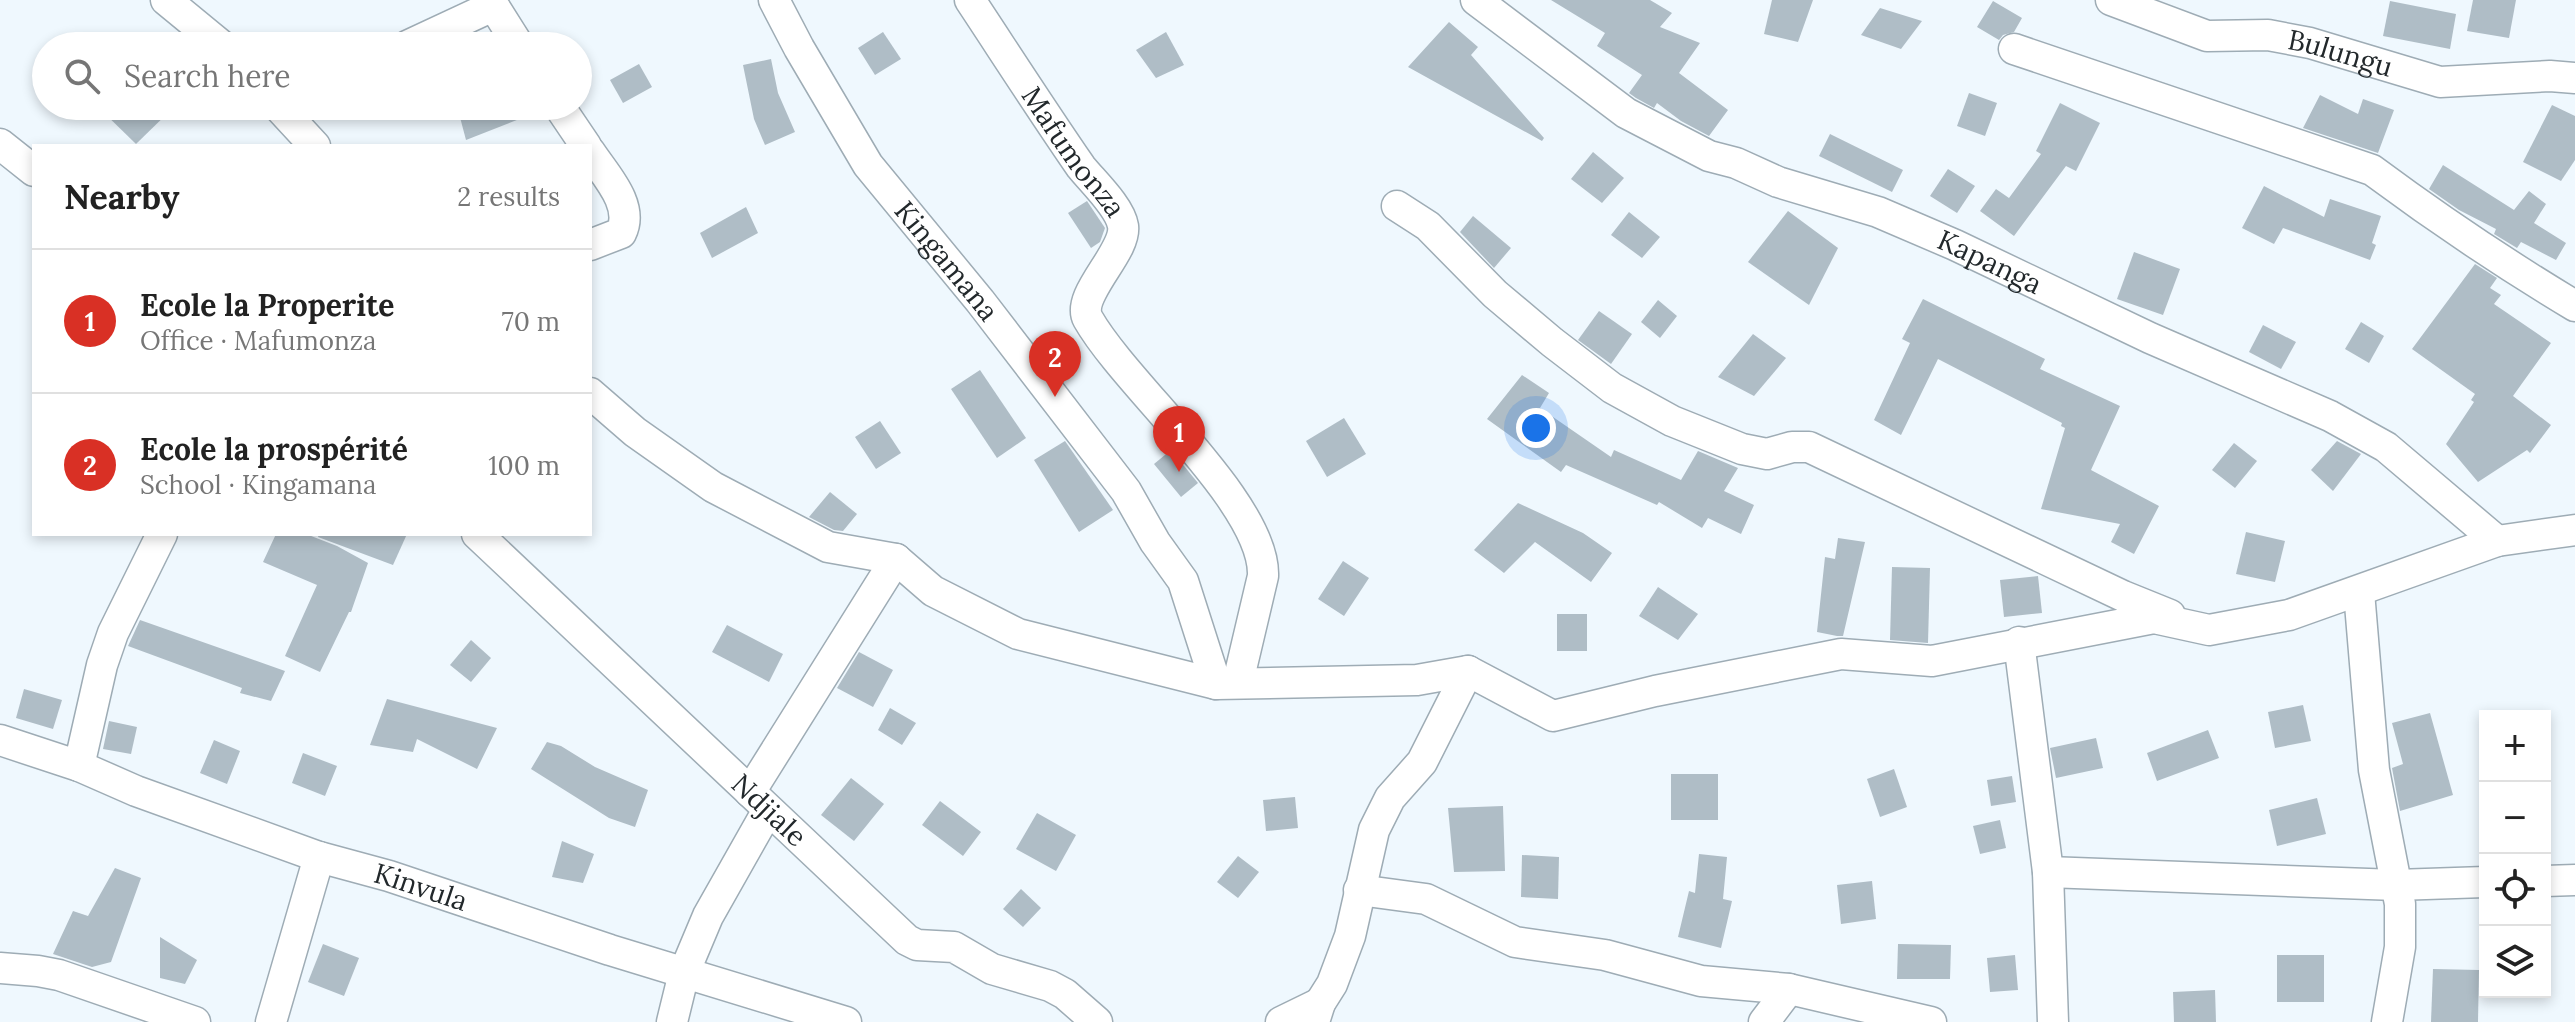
<!DOCTYPE html>
<html lang="en">
<head>
<meta charset="utf-8">
<style>
  :root { --surface:#fff; --page:#f6f6f6; --text:#222; --muted:#767676; --line:#e0e0e0; --accent:#d93025 }
  body { margin:0; font-family:Lora,serif; background:var(--page); color:var(--text) }
  .controls { position:absolute; right:24px; bottom:24px; display:grid; overflow:hidden; border-radius:0px; box-shadow:0 4px 12px #0003 }
  .controls button { width:72px; height:72px; display:grid; place-items:center; padding:0; border:0; border-bottom:2px solid var(--line); background:var(--surface); color:var(--text); font:40px sans-serif }
  .you { position:absolute; left:1536px; top:428px; width:28px; height:28px; margin:-20px; border:6px solid #fff; border-radius:50%; background:#1a73e8; box-shadow:0 0 0 12px #1a73e833 }
  .badge { display:grid; place-items:center; width:52px; height:52px; border-radius:50%; background:var(--accent); color:#fff; font-size:26px; font-weight:700 }
  .pin { position:absolute; translate:-50% -66px; filter:drop-shadow(0 2px 4px #0008) }
  .pin::after { content:''; position:absolute; top:42px; width:28px; height:24px; background:inherit; clip-path:polygon(0 0,100% 0,50% 100%) }
  .list { margin:0; padding:0; list-style:none }
  h2 { display:flex; justify-content:space-between; align-items:center; height:104px; margin:0; padding:0 32px; font-size:34px }
  h2 small { font-size:26px; font-weight:400; color:var(--muted) }
  .list li { display:grid; grid-template-columns:52px 1fr auto; gap:24px; align-items:center; box-sizing:border-box; height:144px; padding:0 32px; border-top:2px solid var(--line) }
  .list b { display:block; font-size:30px; white-space:nowrap }
  .list p { margin:0; font-size:26px; white-space:nowrap; color:var(--muted) }
  .list em { font-size:26px; font-style:normal; color:var(--muted) }
  .icon { flex:none; width:44px; height:44px; fill:none; stroke:currentColor; stroke-width:2; stroke-linecap:round; stroke-linejoin:round }
  .map { position:relative; flex:none; width:2575px; height:1022px; overflow:hidden }
  .search { position:absolute; background:var(--surface); box-shadow:0 4px 12px #0003; left:32px; top:32px; width:560px; height:88px; display:flex; align-items:center; gap:20px; box-sizing:border-box; padding:0 28px; border-radius:44px; color:var(--muted); font-size:30px }
  .panel { position:absolute; background:var(--surface); box-shadow:0 4px 12px #0003; left:32px; top:144px; width:560px; height:392px; border-radius:0px }
  .map>svg:first-child { display:block }
  .building { fill:#afbdc6 }
  .lines { fill:none; stroke-linecap:round; stroke-linejoin:round }
  .minor-casing { stroke:#9eacb5; stroke-width:33 }
  .minor { stroke:#fff; stroke-width:30 }
  .labels { text-anchor:middle; stroke-width:6; stroke-linejoin:round; paint-order:stroke }
  .street-label { font-size:28px; fill:#22282b; stroke:#fff }
</style>
</head>
<body>
<div class="map">
<svg width="2575" height="1022" viewBox="0 0 2575 1022">
  <rect width="100%" height="100%" fill="#eff8fe"/>
  <!-- building -->
  <g class="building">
    <polygon points="1551,0 1650,0 1672,13 1660,27 1700,43 1679,73 1728,110 1709,136 1681,121 1657,103 1654,108 1636,98 1629,93 1642,75 1597,46 1605,33"/>
    <polygon points="1772,0 1813,0 1798,42 1764,34"/>
    <polygon points="2473,0 2516,0 2509,38 2467,31"/>
    <polygon points="1993,1 2022,18 2014,32 2003,35 1999,40 1977,27"/>
    <polygon points="2390,1 2456,14 2450,49 2383,36"/>
    <polygon points="1880,8 1922,21 1901,49 1861,35"/>
    <polygon points="1449,22 1478,47 1471,55 1544,138 1542,141 1408,67"/>
    <polygon points="883,32 901,59 875,75 858,48"/>
    <polygon points="1166,32 1184,65 1156,78 1136,50"/>
    <polygon points="771,59 778,93 795,132 765,145 754,119 743,65"/>
    <polygon points="639,64 652,87 623,103 610,80"/>
    <polygon points="1969,93 1997,103 1985,136 1957,126"/>
    <polygon points="2320,95 2358,114 2363,99 2394,110 2378,153 2303,128"/>
    <polygon points="2060,103 2100,123 2076,171 2066,166 2014,236 1980,211 1996,189 2009,198 2041,154 2036,151"/>
    <polygon points="2552,105 2575,116 2575,160 2561,181 2523,162"/>
    <polygon points="97,106 175,106 136,144"/>
    <polygon points="457,106 541,106 542,110 466,140"/>
    <polygon points="1830,134 1903,170 1892,192 1819,156"/>
    <polygon points="1593,152 1624,178 1602,203 1571,179"/>
    <polygon points="2443,165 2514,210 2529,191 2546,204 2534,223 2566,243 2556,260 2521,242 2517,248 2494,234 2496,229 2459,210 2429,189"/>
    <polygon points="1948,169 1975,186 1957,213 1930,196"/>
    <polygon points="2264,186 2324,217 2330,199 2381,216 2372,243 2376,245 2370,260 2283,228 2274,244 2242,228"/>
    <polygon points="1087,201 1105,228 1100,242 1091,248 1068,213"/>
    <polygon points="746,207 758,233 712,258 700,233"/>
    <polygon points="1788,211 1838,248 1809,305 1748,262"/>
    <polygon points="1629,212 1660,237 1642,258 1611,235"/>
    <polygon points="1473,216 1511,248 1494,268 1460,232"/>
    <polygon points="2134,252 2180,269 2163,315 2117,299"/>
    <polygon points="2475,264 2497,278 2490,288 2501,295 2494,304 2551,343 2513,396 2551,425 2530,453 2527,450 2478,482 2446,444 2474,402 2471,400 2475,394 2412,349"/>
    <polygon points="1923,299 2045,359 2040,369 2120,406 2091,470 2159,506 2134,554 2111,542 2120,524 2041,509 2065,428 2061,426 2062,423 1938,359 1901,435 1874,420 1910,343 1902,339"/>
    <polygon points="1658,300 1677,316 1660,338 1641,322"/>
    <polygon points="1599,311 1632,334 1611,364 1578,340"/>
    <polygon points="2361,322 2384,336 2369,363 2345,349"/>
    <polygon points="2263,325 2296,342 2281,369 2249,352"/>
    <polygon points="1753,334 1786,358 1754,396 1718,377"/>
    <polygon points="980,370 1026,438 997,458 951,389"/>
    <polygon points="1522,375 1549,393 1540,408 1611,457 1614,450 1681,480 1698,451 1738,468 1724,491 1754,505 1741,534 1708,518 1702,528 1659,502 1657,505 1566,465 1561,472 1526,447 1487,419"/>
    <polygon points="1344,418 1366,454 1327,477 1306,441"/>
    <polygon points="880,421 901,453 876,469 855,437"/>
    <polygon points="1065,441 1113,510 1079,532 1034,460"/>
    <polygon points="2337,441 2361,454 2333,491 2311,470"/>
    <polygon points="2234,443 2257,461 2235,488 2212,470"/>
    <polygon points="1171,450 1198,483 1181,497 1154,464"/>
    <polygon points="830,492 857,514 843,531 834,530 809,517"/>
    <polygon points="1518,503 1583,533 1612,553 1591,582 1535,542 1504,573 1474,550"/>
    <polygon points="2246,532 2285,541 2275,582 2236,574"/>
    <polygon points="276,534 306,534 337,546 368,563 351,612 349,612 320,672 285,656 317,585 263,562"/>
    <polygon points="319,534 407,534 393,565 318,537"/>
    <polygon points="1838,538 1865,542 1843,636 1837,636 1817,632 1825,557 1835,559"/>
    <polygon points="1343,561 1369,578 1344,616 1318,599"/>
    <polygon points="1892,567 1930,568 1928,643 1890,640"/>
    <polygon points="2038,576 2042,613 2004,617 2000,580"/>
    <polygon points="1658,587 1698,614 1678,640 1639,616"/>
    <rect x="1557" y="614" width="30" height="37"/>
    <polygon points="140,620 285,671 271,701 240,693 242,688 128,646"/>
    <polygon points="727,625 783,654 769,682 712,652"/>
    <polygon points="471,640 491,658 471,682 450,665"/>
    <polygon points="859,652 893,670 873,707 837,688"/>
    <polygon points="24,689 62,700 53,729 16,718"/>
    <polygon points="387,699 497,728 477,769 417,739 413,752 370,745"/>
    <polygon points="2303,705 2311,741 2275,748 2268,712"/>
    <polygon points="890,708 916,723 902,745 878,730"/>
    <polygon points="2430,713 2453,795 2400,811 2392,768 2403,764 2392,723"/>
    <polygon points="109,721 137,727 131,754 103,749"/>
    <polygon points="2208,730 2219,758 2157,781 2147,753"/>
    <polygon points="2096,738 2103,768 2056,778 2050,748"/>
    <polygon points="214,740 240,751 227,784 200,773"/>
    <polygon points="547,742 561,746 595,767 648,790 635,827 609,818 531,769"/>
    <polygon points="303,753 337,766 325,796 292,783"/>
    <polygon points="1894,769 1907,807 1880,817 1867,779"/>
    <rect x="1671" y="774" width="47" height="46"/>
    <polygon points="2012,776 2016,802 1991,806 1987,780"/>
    <polygon points="851,778 884,804 854,841 821,815"/>
    <polygon points="1295,797 1298,828 1266,831 1263,800"/>
    <polygon points="2317,798 2326,834 2277,846 2269,810"/>
    <polygon points="940,801 981,832 963,856 922,825"/>
    <polygon points="1503,806 1505,871 1454,872 1448,808"/>
    <polygon points="1037,813 1076,835 1056,871 1016,849"/>
    <polygon points="2000,820 2006,848 1980,854 1973,826"/>
    <polygon points="562,841 594,854 583,883 552,877"/>
    <polygon points="1699,854 1727,857 1723,899 1732,901 1721,948 1678,937 1689,891 1695,893"/>
    <polygon points="1522,855 1559,857 1558,899 1521,897"/>
    <polygon points="1238,856 1259,872 1238,898 1217,882"/>
    <polygon points="115,868 141,878 111,962 92,967 53,954 73,911 88,916"/>
    <polygon points="1872,881 1876,919 1841,924 1837,885"/>
    <polygon points="1021,889 1041,908 1023,927 1003,909"/>
    <polygon points="160,937 197,960 185,984 160,978"/>
    <polygon points="323,944 359,958 344,996 308,982"/>
    <polygon points="1898,944 1951,945 1950,979 1897,979"/>
    <polygon points="2015,955 2018,990 1990,992 1987,958"/>
    <rect x="2277" y="955" width="47" height="47"/>
    <polygon points="2433,969 2479,970 2478,1022 2431,1022"/>
    <polygon points="2215,990 2216,1022 2174,1022 2173,992"/>
  </g>
  <g class="lines">
    <defs>
      <g id="minor">
        <polyline points="166,0 222,46"/>
        <polyline points="490,0 519,46"/>
        <path id="s1" d="M 774,0 L 799,48 L 868,165 L 980,301 L 1126,491 L 1155,542 L 1183,581 L 1216,684"/>
        <path id="s2" d="M 970,0 C 1007,56 1043,112 1081,167 C 1093,182 1120,207 1123,226 C 1127,252 1075,295 1088,319 C 1126,386 1266,504 1263,576 L 1238,682"/>
        <path id="s3" d="M 1476,0 L 1626,113 L 1709,156 L 1736,163 L 1778,182 L 1878,212 L 1955,245 L 2150,338 L 2330,416 L 2386,447 L 2497,541"/>
        <path id="s4" d="M 2111,0 L 2207,36 L 2268,35 L 2310,43 L 2440,82 L 2550,76 L 2575,78"/>
        <polyline points="407,46 493,6"/>
        <path d="M 2014,49 L 2372,170 C 2438,219 2505,264 2575,306"/>
        <polyline points="278,106 315,146"/>
        <polyline points="559,106 586,146"/>
        <polyline points="0,144 34,171"/>
        <path d="M 590,152 C 605,175 635,205 621,233 L 590,245"/>
        <polyline points="1397,206 1428,226 1495,294 1552,342 1612,388 1672,421 1742,449 1767,454 1792,447 1809,447 2123,596 2170,615"/>
        <polyline points="590,393 635,432 713,487 828,547 896,559 933,591 1018,634 1216,684 1417,680 1468,671 1553,716 1655,691 1841,654 1932,661 2154,618 2209,630 2289,615 2497,541 2575,530"/>
        <path id="s5" d="M 477,534 L 907,940 L 917,945 L 954,947 L 992,969 L 1050,986 L 1065,994 L 1097,1022"/>
        <polyline points="2359,592 2374,770 2400,904 2400,947 2387,1022"/>
        <polyline points="2019,642 2048,872 2053,1022"/>
        <path id="s6" d="M 0,740 L 79,766 L 136,791 L 319,857 L 389,876 L 610,950 L 846,1022"/>
        <polyline points="79,766 102,665 113,633 162,534"/>
        <polyline points="750,792 896,559"/>
        <polyline points="2048,872 2396,885 2485,882"/>
        <polyline points="2545,881 2575,880"/>
        <polyline points="1359,890 1426,899 1515,942 1605,955 1701,981 1789,989 1931,1022"/>
        <polyline points="0,968 38,971 59,975 195,1022"/>
        <polyline points="271,1022 319,857"/>
        <polyline points="672,1022 684,973 708,916 768,810"/>
        <polyline points="1281,1022 1320,1003"/>
        <polyline points="1314,1022 1320,1003 1332,984 1350,936 1374,830 1390,798 1422,762 1468,671"/>
        <polyline points="1764,1022 1789,989"/>
      </g>
    </defs>
    <!-- minor casing -->
    <use href="#minor" class="minor-casing"/>
    <!-- minor -->
    <use href="#minor" class="minor"/>
  </g>
  <g class="labels">
    <!-- street labels -->
    <g class="street-label">
      <text dy="10" stroke="none"><textPath href="#s4" startOffset="238">Bulungu</textPath></text>
      <text dy="10" stroke="none"><textPath href="#s2" startOffset="184">Mafumonza</textPath></text>
      <text dy="10" stroke="none"><textPath href="#s1" startOffset="314">Kingamana</textPath></text>
      <text dy="10" stroke="none"><textPath href="#s3" startOffset="582">Kapanga</textPath></text>
      <text dy="10" stroke="none"><textPath href="#s5" startOffset="402">Ndjiale</textPath></text>
      <text dy="10" stroke="none"><textPath href="#s6" startOffset="446">Kinvula</textPath></text>
    </g>
  </g>
</svg>
<div class="controls">
<button>+</button>
<button>−</button>
<button><svg class="icon" aria-label="locate" viewBox="0 0 24 24"><circle cx="12" cy="12" r="6"/><path d="M12 2v4M12 18v4M2 12h4M18 12h4"/></svg></button>
<button><svg class="icon" aria-label="layers" viewBox="0 0 24 24"><path d="M12 4l9 5-9 5-9-5zM3 14l9 5 9-5"/></svg></button>
</div>
<div class="you"></div>
<div class="pin badge" style="left:1179px;top:472px">1</div>
<div class="pin badge" style="left:1055px;top:397px">2</div>
<div class="search"><svg class="icon" aria-label="search" viewBox="0 0 24 24"><circle cx="10" cy="10" r="6"/><path d="M15 15l6 6"/></svg>Search here</div>
<section class="panel">
<h2>Nearby<small>2 results</small></h2>
<ul class="list">
<li><span class="badge">1</span><div><b>Ecole la Properite</b><p>Office · Mafumonza</p></div><em>70 m</em></li>
<li><span class="badge">2</span><div><b>Ecole la prospérité</b><p>School · Kingamana</p></div><em>100 m</em></li>
</ul>
</section>
</div>
</body>
</html>
